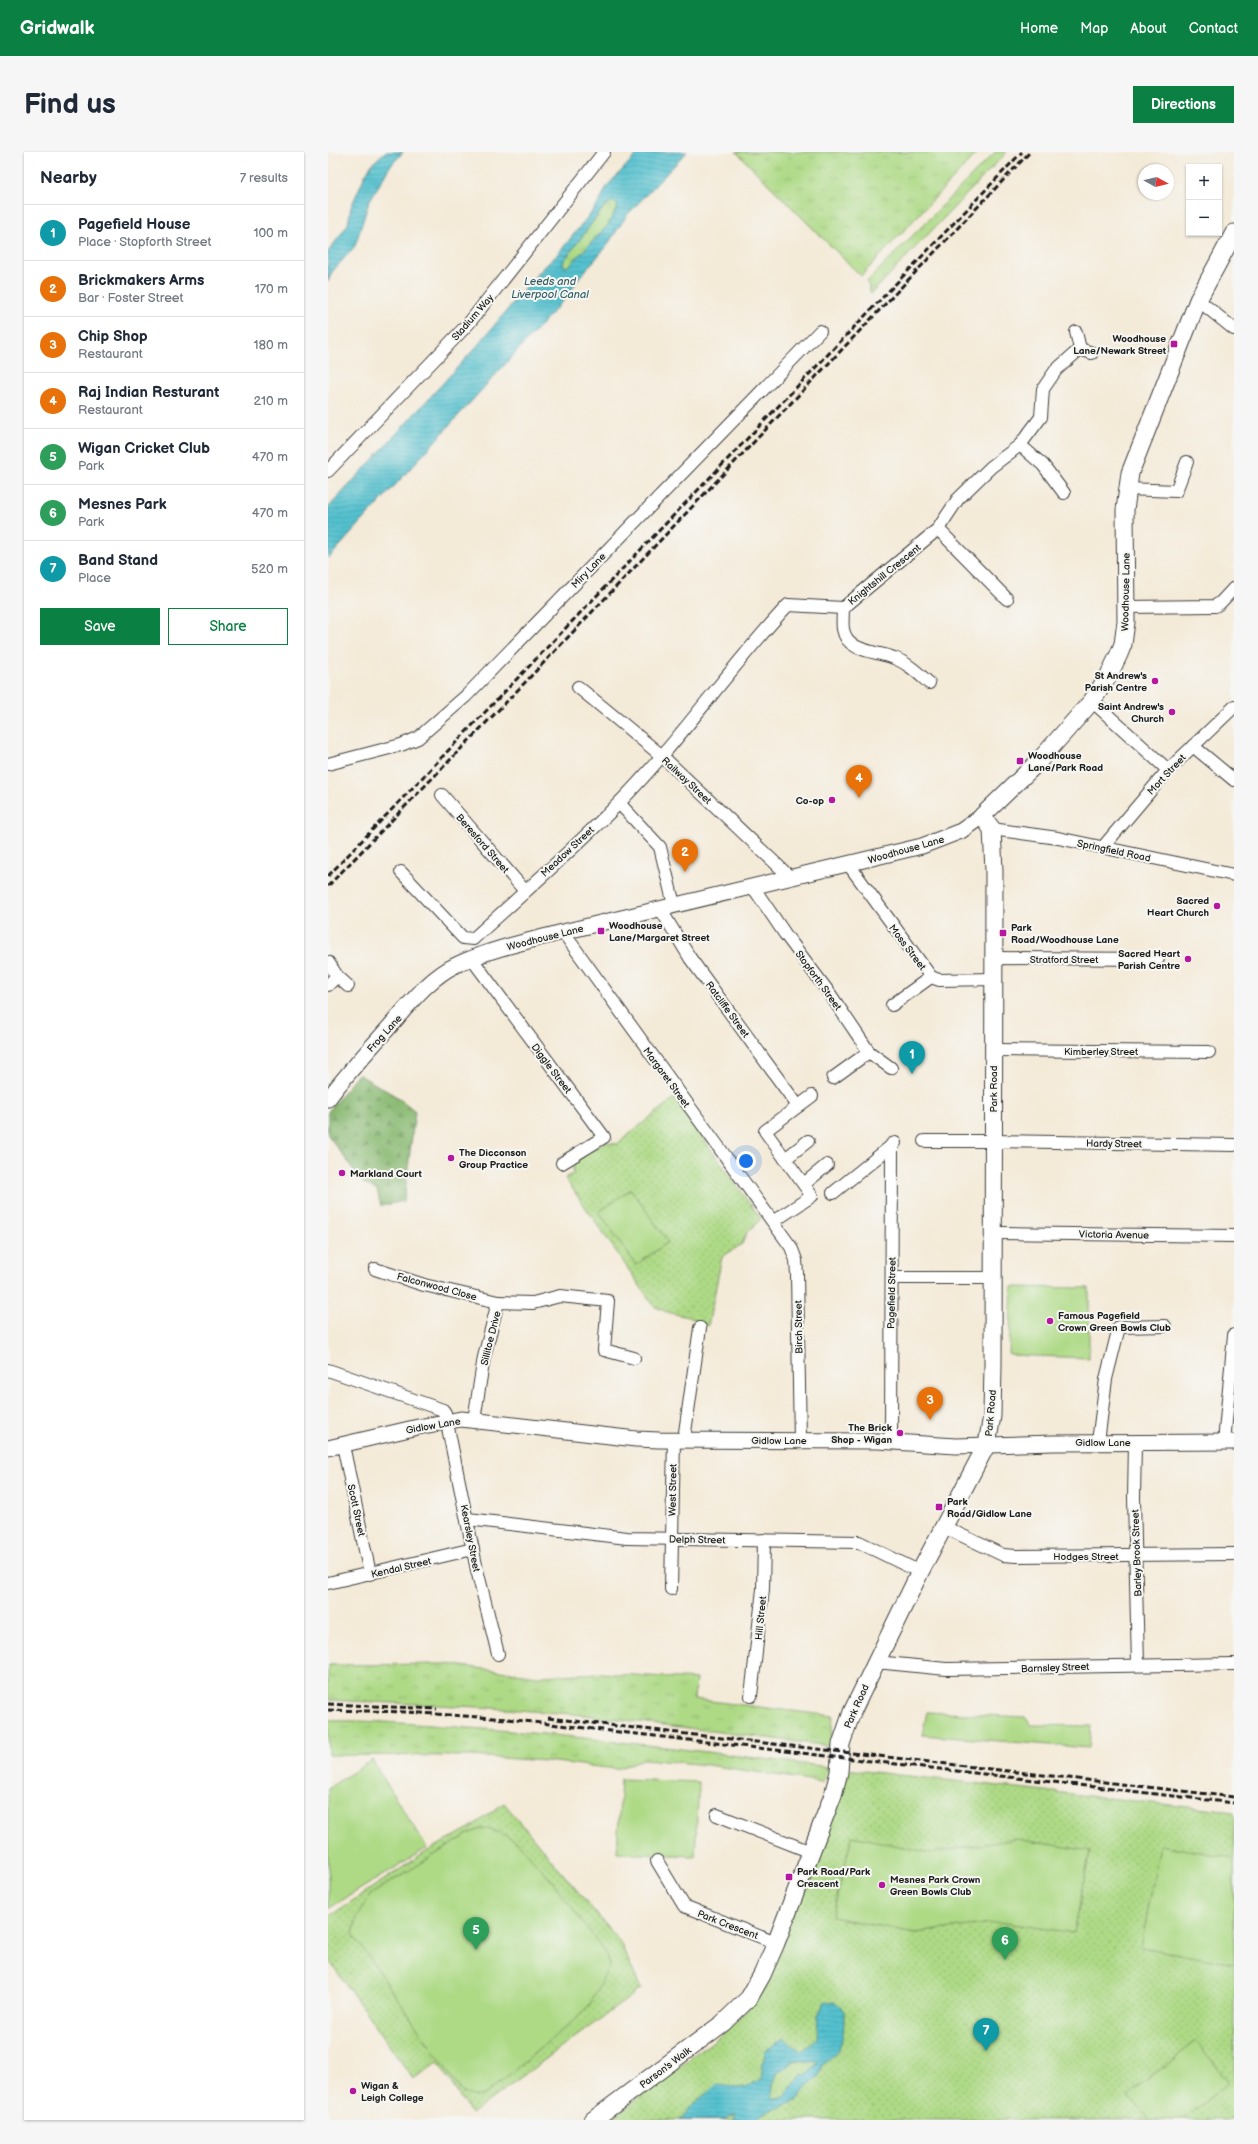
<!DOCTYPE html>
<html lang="en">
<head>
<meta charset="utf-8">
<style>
  :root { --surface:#fff; --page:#f6f6f7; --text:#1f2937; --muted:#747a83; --line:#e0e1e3; --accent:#0b8043 }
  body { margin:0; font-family:"Balsamiq Sans",sans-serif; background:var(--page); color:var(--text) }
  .controls { position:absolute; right:12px; top:12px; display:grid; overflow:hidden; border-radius:0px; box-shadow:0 1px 3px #0004 }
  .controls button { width:36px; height:36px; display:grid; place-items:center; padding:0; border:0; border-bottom:1px solid var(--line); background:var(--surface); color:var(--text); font:20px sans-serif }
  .compass { position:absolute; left:810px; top:12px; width:36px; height:36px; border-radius:50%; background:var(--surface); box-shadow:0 1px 3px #0004; rotate:98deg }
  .you { position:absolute; left:418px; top:1009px; width:14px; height:14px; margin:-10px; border:3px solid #fff; border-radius:50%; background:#1a73e8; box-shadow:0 0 0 6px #1a73e833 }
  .badge { display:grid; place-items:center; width:26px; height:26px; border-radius:50%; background:var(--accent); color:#fff; font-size:13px; font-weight:700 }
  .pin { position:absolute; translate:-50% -33px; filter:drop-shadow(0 1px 2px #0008) }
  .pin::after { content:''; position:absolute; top:21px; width:14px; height:12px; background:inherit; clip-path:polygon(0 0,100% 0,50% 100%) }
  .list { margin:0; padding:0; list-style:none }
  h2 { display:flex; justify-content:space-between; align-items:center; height:52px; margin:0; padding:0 16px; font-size:17px }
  h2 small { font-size:13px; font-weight:400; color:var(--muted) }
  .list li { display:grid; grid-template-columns:26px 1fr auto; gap:12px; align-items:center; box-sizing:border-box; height:56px; padding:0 16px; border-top:1px solid var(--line) }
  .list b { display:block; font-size:15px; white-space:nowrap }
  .list p { margin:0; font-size:13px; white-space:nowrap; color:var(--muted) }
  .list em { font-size:13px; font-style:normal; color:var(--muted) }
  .actions { display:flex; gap:8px; padding:12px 16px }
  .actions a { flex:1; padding:9px 0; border:1px solid var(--accent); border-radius:0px; text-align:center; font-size:14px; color:var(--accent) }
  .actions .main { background:var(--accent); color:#fff }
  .map { position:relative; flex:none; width:906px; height:1968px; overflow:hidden; border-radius:0px }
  header { display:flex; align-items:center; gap:24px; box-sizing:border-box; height:56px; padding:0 20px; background:var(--accent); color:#fff }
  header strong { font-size:19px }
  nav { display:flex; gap:22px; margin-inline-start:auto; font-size:14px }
  .intro { display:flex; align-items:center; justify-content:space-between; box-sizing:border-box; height:96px; padding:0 24px }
  h1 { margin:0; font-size:28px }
  .button { padding:10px 18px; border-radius:0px; background:var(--accent); color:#fff; font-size:14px; font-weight:700 }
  main { display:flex; gap:24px; padding:0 24px }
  aside { flex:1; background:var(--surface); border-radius:0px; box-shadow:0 1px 3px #0004 }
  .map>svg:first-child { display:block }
  .grass { fill:url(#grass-tufts); stroke:#657b51 }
  .forest { fill:url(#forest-firs); stroke:#536b48 }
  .park { fill:url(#park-dots); stroke:#657b51 }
  .garden { fill:#aeda86; stroke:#657b51 }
  .water { fill:url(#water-rules); stroke:#386e76; fill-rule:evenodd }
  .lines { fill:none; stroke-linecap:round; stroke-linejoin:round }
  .minor-casing { stroke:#3c3b38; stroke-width:14 }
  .tertiary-casing { stroke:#3c3b38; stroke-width:17 }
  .secondary-casing { stroke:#3c3b38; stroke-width:19 }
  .minor { stroke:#fff; stroke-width:12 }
  .tertiary { stroke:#fff; stroke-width:15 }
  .secondary { stroke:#fff; stroke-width:17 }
  .rail { stroke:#1c1c1c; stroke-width:3; stroke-dasharray:6 3; stroke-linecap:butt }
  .poi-dot { fill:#b5179e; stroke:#f6f6f2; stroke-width:1.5 }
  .labels { text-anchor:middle; stroke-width:4; stroke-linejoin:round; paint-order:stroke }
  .street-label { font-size:10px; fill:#1c1c1c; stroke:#f6f6f2 }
  .poi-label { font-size:10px; font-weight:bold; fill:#1c1c1c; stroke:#f6f6f2; text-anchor:start }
  .water-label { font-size:11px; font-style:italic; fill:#335e64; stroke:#f6f6f2 }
</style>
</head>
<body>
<header>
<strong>Gridwalk</strong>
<nav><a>Home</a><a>Map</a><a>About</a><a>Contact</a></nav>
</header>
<div class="intro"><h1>Find us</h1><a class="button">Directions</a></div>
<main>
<aside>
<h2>Nearby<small>7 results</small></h2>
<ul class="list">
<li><span class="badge" style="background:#0f9aa8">1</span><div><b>Pagefield House</b><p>Place · Stopforth Street</p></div><em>100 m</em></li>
<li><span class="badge" style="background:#e8710a">2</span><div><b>Brickmakers Arms</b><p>Bar · Foster Street</p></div><em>170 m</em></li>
<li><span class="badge" style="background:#e8710a">3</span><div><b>Chip Shop</b><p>Restaurant</p></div><em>180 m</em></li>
<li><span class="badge" style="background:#e8710a">4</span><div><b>Raj Indian Resturant</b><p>Restaurant</p></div><em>210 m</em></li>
<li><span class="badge" style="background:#2e9e5b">5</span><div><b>Wigan Cricket Club</b><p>Park</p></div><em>470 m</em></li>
<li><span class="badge" style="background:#2e9e5b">6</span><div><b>Mesnes Park</b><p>Park</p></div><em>470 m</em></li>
<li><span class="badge" style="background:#0f9aa8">7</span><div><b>Band Stand</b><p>Place</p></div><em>520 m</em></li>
</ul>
<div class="actions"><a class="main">Save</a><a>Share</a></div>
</aside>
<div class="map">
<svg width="906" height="1968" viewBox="0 0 906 1968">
  <defs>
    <pattern id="grass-tufts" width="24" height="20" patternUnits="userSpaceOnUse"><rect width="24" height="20" fill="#aeda86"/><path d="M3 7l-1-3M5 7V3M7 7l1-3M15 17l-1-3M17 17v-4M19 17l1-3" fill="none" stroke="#95ba73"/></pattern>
    <pattern id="forest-firs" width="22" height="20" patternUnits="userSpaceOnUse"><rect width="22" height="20" fill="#8aba73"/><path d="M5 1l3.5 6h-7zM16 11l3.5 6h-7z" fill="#769f63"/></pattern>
    <pattern id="park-dots" width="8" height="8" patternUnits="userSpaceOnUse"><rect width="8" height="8" fill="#aeda86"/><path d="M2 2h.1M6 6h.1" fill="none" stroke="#95ba73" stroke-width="1.8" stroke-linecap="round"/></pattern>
    <pattern id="water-rules" width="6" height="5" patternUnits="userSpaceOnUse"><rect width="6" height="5" fill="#55c1cf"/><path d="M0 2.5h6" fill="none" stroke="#49a5b1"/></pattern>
  </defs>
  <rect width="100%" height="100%" fill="#f6f6f2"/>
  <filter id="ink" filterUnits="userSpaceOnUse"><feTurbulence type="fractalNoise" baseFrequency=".025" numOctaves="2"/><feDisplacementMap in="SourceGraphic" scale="8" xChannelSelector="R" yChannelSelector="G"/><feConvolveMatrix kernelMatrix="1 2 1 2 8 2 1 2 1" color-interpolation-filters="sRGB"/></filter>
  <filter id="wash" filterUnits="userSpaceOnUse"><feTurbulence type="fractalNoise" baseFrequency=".012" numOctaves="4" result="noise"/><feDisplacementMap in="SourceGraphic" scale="16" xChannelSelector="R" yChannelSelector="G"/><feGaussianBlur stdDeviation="0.9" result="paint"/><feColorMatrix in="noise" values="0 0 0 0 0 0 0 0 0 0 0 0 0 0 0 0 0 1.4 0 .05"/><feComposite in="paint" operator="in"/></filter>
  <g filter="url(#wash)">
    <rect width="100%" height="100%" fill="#f4ead8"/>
    <!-- grass -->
    <g class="grass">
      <polygon points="408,0 650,0 533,124"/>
      <polygon points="667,0 679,0 543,142 539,130"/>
      <polygon points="285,49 290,54 280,73 241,114 236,115 235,110 276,55"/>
      <polygon points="118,1512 210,1524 273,1521 368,1527 366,1547 505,1564 502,1594 257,1563 151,1555 0,1548 0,1513"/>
      <path d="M 0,1569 C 42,1568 85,1572 127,1575 C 252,1583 376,1600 501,1615 L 494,1630 L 380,1613 L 315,1607 L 289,1617 L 218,1609 L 143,1604 L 0,1603 Z"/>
    </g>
    <!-- forest -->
    <polygon class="forest" points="30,922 71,946 87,959 76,1049 53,1054 49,1038 35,1031 0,983 0,960"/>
    <!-- park -->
    <g class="park">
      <path d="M 346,946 L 433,1067 L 419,1080 L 414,1092 L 394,1105 L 380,1174 C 369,1172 368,1167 360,1165 C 344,1161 341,1162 326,1154 L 237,1026 L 245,1022 L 245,1010 L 277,990 L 289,992 Z"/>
      <polygon points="518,1617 906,1660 906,1968 281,1968 396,1881 421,1856"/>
      <polygon points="176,1651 292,1790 313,1837 143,1962 110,1911 85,1927 0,1807 0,1765 98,1700 143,1675"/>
    </g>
    <!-- garden -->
    <g class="garden">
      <polygon points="303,1037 340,1090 308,1113 271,1060"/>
      <polygon points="684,1135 761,1136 761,1206 681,1203"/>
      <polygon points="599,1560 697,1565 703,1573 763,1574 761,1596 594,1583"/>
      <polygon points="44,1608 99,1696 0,1757 0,1636"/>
      <polygon points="293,1627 371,1630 367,1704 289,1701"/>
      <path d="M 156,1676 L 175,1682 L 191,1692 L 224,1729 L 280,1804 L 281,1814 L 262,1852 L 253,1862 L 158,1942 C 149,1946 142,1945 133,1939 L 25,1782 L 29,1765 L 43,1742 L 142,1681 Z"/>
      <polygon points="524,1684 603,1701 688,1687 762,1699 746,1781 671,1770 587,1781 504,1765"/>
      <polygon points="832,1693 906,1706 906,1812 813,1795"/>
      <polygon points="868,1889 901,1930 855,1968 821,1968 801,1943"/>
    </g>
    <!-- water -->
    <g class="water">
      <polygon points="57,0 75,0 61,16 41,50 27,94 4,120 0,130 0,100 20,72 23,55 37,23 44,12"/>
      <path d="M 311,0 L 359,0 L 299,63 L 278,95 L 251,126 L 241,142 L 0,407 L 0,356 L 149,194 L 211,120 L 229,103 L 271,51 L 279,34 ZM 285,49 L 290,54 L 280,73 L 241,114 L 236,115 L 235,110 L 276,55 Z"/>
      <path d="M 497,1849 L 507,1850 L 516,1859 C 516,1881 516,1902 494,1912 L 490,1925 L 479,1934 L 469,1949 L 432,1963 L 430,1968 L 406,1968 L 408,1962 L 395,1968 L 352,1968 L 366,1951 L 389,1933 L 417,1936 L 433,1927 L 437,1899 L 456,1886 L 474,1900 L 489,1886 L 490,1863 ZM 465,1908 L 490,1910 L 480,1922 L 473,1923 C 469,1932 461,1934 458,1944 L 451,1947 L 444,1947 L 445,1932 L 450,1920 L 458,1917 Z"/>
    </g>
  </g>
  <g filter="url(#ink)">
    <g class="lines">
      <defs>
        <g id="minor">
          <polyline points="870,148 906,177"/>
          <polyline points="748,180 752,197 764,201"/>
          <polyline points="692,293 715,313 736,341"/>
          <polyline points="0,319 141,171 276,0"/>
          <polyline points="799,337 848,339 859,310"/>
          <polyline points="610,377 679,447"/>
          <polyline points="798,455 887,454 892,451 906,436"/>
          <path d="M 515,456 C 515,463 514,471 515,477 C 519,501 550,499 566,506 C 580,511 591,522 601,531"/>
          <polyline points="250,535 334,604 463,726"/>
          <polyline points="764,549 840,618"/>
          <polyline points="865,594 906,628"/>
          <polyline points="0,612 73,593 90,586 138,544 492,179"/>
          <polyline points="114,643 197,739"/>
          <polyline points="291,651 332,695 346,753"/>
          <polyline points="664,677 730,686 906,723"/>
          <polyline points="775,695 840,618 906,555"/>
          <polyline points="521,713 603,825 611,828 666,827"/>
          <path d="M 73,720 L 135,786 L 145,787 C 194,742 245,698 291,651 C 352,589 401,516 460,453 L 515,456 L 610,377 L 630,347 L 663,315 L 692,293 L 713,265 L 715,237 L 728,218 L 752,197"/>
          <polyline points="425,735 457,782 502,842 541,900 563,916"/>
          <polyline points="333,758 362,806 470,954"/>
          <polyline points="235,780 463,1095 468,1108 469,1122 472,1288"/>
          <polyline points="666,806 830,807"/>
          <polyline points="144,807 276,985 234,1011"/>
          <polyline points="0,810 9,824 20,834"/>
          <polyline points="0,833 9,824"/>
          <polyline points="564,853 603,825"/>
          <polyline points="665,898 881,900"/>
          <polyline points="505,926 541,900"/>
          <polyline points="596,989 665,989 906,993"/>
          <polyline points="457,1007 480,989"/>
          <polyline points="476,1032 499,1013"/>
          <polyline points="505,1041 567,991"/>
          <polyline points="446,1069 484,1044 437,979 484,944"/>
          <polyline points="666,1081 906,1084"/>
          <polyline points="47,1117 96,1133 170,1150"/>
          <polyline points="564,1126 665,1126"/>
          <polyline points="0,1218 115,1258 117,1261 149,1418 170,1502"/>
          <polyline points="146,1268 156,1205 170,1150 205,1151 232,1144 280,1149 276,1198 306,1206"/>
          <polyline points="356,1287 372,1176"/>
          <polyline points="563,1289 564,992"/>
          <polyline points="770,1290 778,1227 791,1175 837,1174"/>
          <polyline points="807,1290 806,1346 810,1513"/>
          <polyline points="896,1290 906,1183"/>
          <polyline points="15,1293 42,1422"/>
          <polyline points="140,1367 299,1386 531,1390 592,1420"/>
          <polyline points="616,1375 675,1403 688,1404 906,1402"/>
          <polyline points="0,1431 145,1397"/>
          <polyline points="343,1437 346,1287"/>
          <polyline points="548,1510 618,1517 906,1512"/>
          <polyline points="423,1544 435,1437 436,1388"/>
          <polyline points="389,1663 483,1700"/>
          <polyline points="329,1709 356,1754 448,1791"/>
        </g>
        <g id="tertiary">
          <path d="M 0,947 C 17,924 36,903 55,882 C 77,858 99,826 130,812 C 163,797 200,789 235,780 L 594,694 L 633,679 L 654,664"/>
          <polyline points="0,1296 90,1275 133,1267 308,1287 331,1288 550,1289 628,1294 726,1291 906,1290"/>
        </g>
        <polyline id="secondary" points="265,1968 395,1871 421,1846 434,1823 448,1791 505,1643 511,1620 513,1592 524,1560 592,1420 659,1292 664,1264 665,1213 666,719 664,677 654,664 710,610 764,549 781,523 791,502 795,492 798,470 797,358 802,321 870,148 906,81"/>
      </defs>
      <!-- minor casing -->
      <use href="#minor" class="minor-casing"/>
      <!-- tertiary casing -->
      <use href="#tertiary" class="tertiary-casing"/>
      <!-- secondary casing -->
      <use href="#secondary" class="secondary-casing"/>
      <!-- minor -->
      <use href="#minor" class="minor"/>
      <!-- tertiary -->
      <use href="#tertiary" class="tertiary"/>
      <!-- secondary -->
      <use href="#secondary" class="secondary"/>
      <!-- rail -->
      <g class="rail">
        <polyline points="0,724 694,0"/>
        <polyline points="0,734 185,543 702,0"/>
        <polyline points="0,1552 109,1557"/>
        <polyline points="0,1558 78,1560 179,1567 906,1651"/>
        <polyline points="220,1566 906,1645"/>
      </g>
    </g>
  </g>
  <!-- markers -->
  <g class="poi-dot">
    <rect x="842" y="188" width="8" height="8" rx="2"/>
    <circle cx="827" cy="529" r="4"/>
    <circle cx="844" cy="560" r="4"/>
    <rect x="688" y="605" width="8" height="8" rx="2"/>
    <circle cx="504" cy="648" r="4"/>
    <circle cx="889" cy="754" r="4"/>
    <rect x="269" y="775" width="8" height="8" rx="2"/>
    <rect x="671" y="777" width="8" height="8" rx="2"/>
    <circle cx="860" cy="807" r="4"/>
    <circle cx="123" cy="1006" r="4"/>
    <circle cx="14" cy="1021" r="4"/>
    <circle cx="722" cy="1169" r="4"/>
    <circle cx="572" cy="1281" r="4"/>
    <rect x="607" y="1351" width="8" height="8" rx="2"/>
    <rect x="457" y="1721" width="8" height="8" rx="2"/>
    <circle cx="554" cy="1733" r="4"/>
    <circle cx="25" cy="1939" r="4"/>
  </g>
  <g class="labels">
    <!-- street labels -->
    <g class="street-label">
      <text transform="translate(144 165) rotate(-49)" y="4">Stadium Way</text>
      <text transform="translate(260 418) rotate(-46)" y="4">Miry Lane</text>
      <text transform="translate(556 422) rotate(-39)" y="4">Knightshill Crescent</text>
      <text transform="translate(797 440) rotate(-89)" y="4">Woodhouse Lane</text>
      <text transform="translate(838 622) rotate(-47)" y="4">Mort Street</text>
      <text transform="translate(359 628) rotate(43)" y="4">Railway Street</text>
      <text transform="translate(155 691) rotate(49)" y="4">Beresford Street</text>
      <text transform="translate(578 697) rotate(-16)" y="4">Woodhouse Lane</text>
      <text transform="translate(786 698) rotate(12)" y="4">Springfield Road</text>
      <text transform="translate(239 699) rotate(-43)" y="4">Meadow Street</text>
      <text transform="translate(217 785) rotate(-14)" y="4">Woodhouse Lane</text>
      <text transform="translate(580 795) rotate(53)" y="4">Moss Street</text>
      <text x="736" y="811">Stratford Street</text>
      <text transform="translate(491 828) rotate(54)" y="4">Stopforth Street</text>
      <text transform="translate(400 857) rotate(54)" y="4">Ratcliffe Street</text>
      <text transform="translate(56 881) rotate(-48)" y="4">Frog Lane</text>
      <text x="773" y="903">Kimberley Street</text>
      <text transform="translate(224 916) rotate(53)" y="4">Diggle Street</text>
      <text transform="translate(339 925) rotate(54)" y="4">Margaret Street</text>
      <text transform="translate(665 937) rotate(-90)" y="4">Park Road</text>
      <text transform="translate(786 991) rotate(1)" y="4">Hardy Street</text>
      <text transform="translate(786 1082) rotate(1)" y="4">Victoria Avenue</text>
      <text transform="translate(109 1134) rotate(15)" y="4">Falconwood Close</text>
      <text transform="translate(563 1141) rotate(-89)" y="4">Pagefield Street</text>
      <text transform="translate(470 1175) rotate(-91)" y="4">Birch Street</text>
      <text transform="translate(162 1186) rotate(-76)" y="4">Sillitoe Drive</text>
      <text transform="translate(662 1261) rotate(-85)" y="4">Park Road</text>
      <text transform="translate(105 1273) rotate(-10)" y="4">Gidlow Lane</text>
      <text x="451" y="1292">Gidlow Lane</text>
      <text x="775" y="1294">Gidlow Lane</text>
      <text transform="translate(344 1338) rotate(-89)" y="4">West Street</text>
      <text transform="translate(29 1358) rotate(78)" y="4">Scott Street</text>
      <text transform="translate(143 1386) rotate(79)" y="4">Kearsley Street</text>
      <text transform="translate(369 1387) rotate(1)" y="4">Delph Street</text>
      <text transform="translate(808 1401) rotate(-92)" y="4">Barley Brook Street</text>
      <text x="758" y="1408">Hodges Street</text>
      <text transform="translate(73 1415) rotate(-13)" y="4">Kendal Street</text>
      <text transform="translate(432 1466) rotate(-84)" y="4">Hill Street</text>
      <text transform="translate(727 1515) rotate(-2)" y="4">Barnsley Street</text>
      <text transform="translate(528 1554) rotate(-66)" y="4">Park Road</text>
      <text transform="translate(400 1772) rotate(21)" y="4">Park Crescent</text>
      <text transform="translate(337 1915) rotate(-37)" y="4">Parson's Walk</text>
    </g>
    <!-- poi labels -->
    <g class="poi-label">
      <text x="838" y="190" text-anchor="end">Woodhouse<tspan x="838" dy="12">Lane/Newark Street</tspan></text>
      <text x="819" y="527" text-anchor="end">St Andrew's<tspan x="819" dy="12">Parish Centre</tspan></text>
      <text x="836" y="558" text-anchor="end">Saint Andrew's<tspan x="836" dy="12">Church</tspan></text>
      <text x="700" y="607">Woodhouse<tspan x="700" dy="12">Lane/Park Road</tspan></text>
      <text x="496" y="652" text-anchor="end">Co-op</text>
      <text x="881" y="752" text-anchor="end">Sacred<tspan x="881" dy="12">Heart Church</tspan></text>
      <text x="281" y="777">Woodhouse<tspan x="281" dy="12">Lane/Margaret Street</tspan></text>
      <text x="683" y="779">Park<tspan x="683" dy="12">Road/Woodhouse Lane</tspan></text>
      <text x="852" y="805" text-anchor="end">Sacred Heart<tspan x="852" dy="12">Parish Centre</tspan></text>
      <text x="131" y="1004">The Dicconson<tspan x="131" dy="12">Group Practice</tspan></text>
      <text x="22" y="1025">Markland Court</text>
      <text x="730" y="1167">Famous Pagefield<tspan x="730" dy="12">Crown Green Bowls Club</tspan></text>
      <text x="564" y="1279" text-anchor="end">The Brick<tspan x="564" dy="12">Shop - Wigan</tspan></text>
      <text x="619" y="1353">Park<tspan x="619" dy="12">Road/Gidlow Lane</tspan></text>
      <text x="469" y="1723">Park Road/Park<tspan x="469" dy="12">Crescent</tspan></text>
      <text x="562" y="1731">Mesnes Park Crown<tspan x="562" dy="12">Green Bowls Club</tspan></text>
      <text x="33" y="1937">Wigan &amp;<tspan x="33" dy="12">Leigh College</tspan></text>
    </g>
    <!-- water labels -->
    <g class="water-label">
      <text x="222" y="133">Leeds and<tspan x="222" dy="13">Liverpool Canal</tspan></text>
    </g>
  </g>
</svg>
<div class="controls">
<button>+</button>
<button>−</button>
</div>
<svg class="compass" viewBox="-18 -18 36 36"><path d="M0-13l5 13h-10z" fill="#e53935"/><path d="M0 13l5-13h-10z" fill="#747a83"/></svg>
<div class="you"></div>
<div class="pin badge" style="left:584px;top:922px;background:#0f9aa8">1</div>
<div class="pin badge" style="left:357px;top:720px;background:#e8710a">2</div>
<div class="pin badge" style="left:602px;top:1268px;background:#e8710a">3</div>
<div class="pin badge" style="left:531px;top:646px;background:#e8710a">4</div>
<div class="pin badge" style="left:148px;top:1798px;background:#2e9e5b">5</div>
<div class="pin badge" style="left:677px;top:1808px;background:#2e9e5b">6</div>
<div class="pin badge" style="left:658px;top:1899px;background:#0f9aa8">7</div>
</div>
</main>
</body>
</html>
